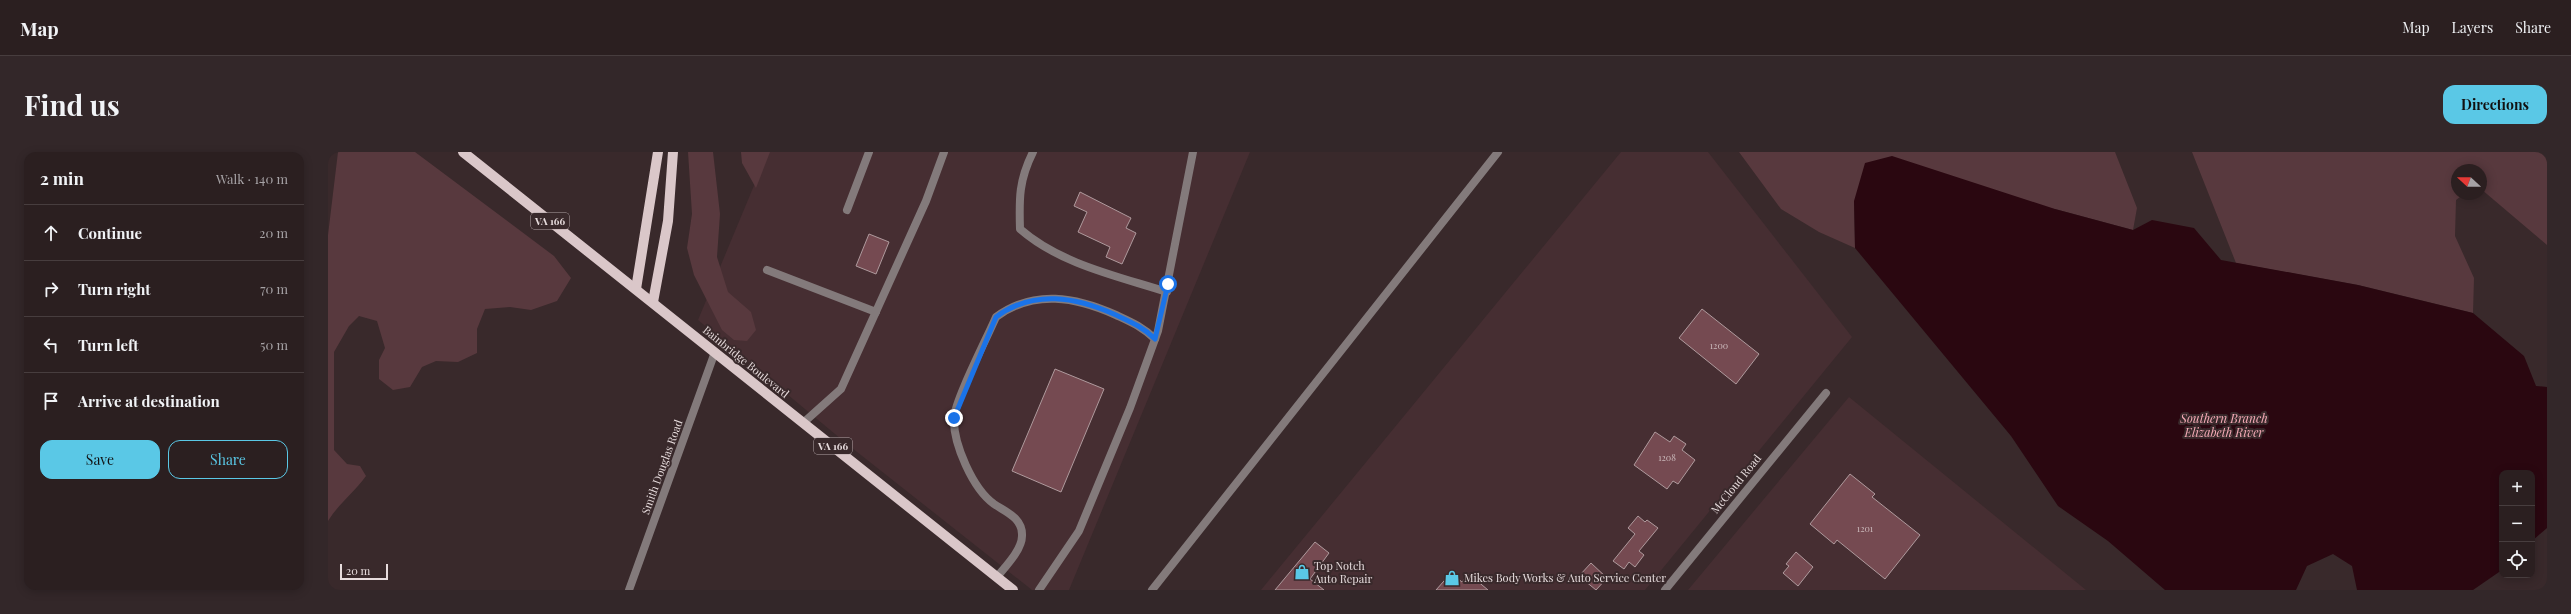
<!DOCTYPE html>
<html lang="en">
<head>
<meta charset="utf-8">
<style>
  :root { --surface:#2b1f20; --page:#332729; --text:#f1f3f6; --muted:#a6a2a5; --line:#473d3e; --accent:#5ac8e6 }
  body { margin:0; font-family:"Playfair Display",serif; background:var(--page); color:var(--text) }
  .controls { position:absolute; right:12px; bottom:12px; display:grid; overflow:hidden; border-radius:8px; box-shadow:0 2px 10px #0003 }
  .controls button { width:36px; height:36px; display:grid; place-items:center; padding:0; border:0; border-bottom:1px solid var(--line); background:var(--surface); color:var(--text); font:20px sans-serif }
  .compass { position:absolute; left:2123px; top:12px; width:36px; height:36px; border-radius:50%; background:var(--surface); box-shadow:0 2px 10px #0003; rotate:291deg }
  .scale { position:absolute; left:12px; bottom:10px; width:48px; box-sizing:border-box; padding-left:4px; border:2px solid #e7dcdd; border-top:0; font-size:11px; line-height:14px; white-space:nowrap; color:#e7dcdd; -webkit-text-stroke:3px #39292b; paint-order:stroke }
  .stop { position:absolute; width:12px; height:12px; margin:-9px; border:3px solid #1a73e8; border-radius:50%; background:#fff }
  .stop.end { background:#1a73e8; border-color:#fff; box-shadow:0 1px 4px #0008 }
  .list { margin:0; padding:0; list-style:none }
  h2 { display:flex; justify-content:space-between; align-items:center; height:52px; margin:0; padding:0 16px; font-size:17px }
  h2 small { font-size:13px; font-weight:400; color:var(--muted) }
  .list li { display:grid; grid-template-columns:26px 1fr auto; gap:12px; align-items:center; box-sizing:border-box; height:56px; padding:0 16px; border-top:1px solid var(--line) }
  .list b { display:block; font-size:15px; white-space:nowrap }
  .list em { font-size:13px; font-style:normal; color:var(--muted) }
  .actions { display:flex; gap:8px; padding:12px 16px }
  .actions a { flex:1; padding:9px 0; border:1px solid var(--accent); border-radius:12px; text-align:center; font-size:14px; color:var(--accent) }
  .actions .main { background:var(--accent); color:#111 }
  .icon { flex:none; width:22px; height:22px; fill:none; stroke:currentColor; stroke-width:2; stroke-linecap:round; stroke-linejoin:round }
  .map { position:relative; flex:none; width:2219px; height:438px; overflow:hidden; border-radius:12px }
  header { display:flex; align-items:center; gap:24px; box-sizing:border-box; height:56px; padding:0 20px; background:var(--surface); border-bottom:1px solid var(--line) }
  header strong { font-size:19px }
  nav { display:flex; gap:22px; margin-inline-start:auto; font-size:14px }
  .intro { display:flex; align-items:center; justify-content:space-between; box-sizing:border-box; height:96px; padding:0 24px }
  h1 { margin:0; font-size:28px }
  .button { padding:10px 18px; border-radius:12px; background:var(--accent); color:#111; font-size:14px; font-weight:700 }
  main { display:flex; gap:24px; padding:0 24px }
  aside { flex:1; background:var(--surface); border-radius:12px; box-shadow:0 2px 10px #0003 }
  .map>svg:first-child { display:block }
  .built { fill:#462e32 }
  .green { fill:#58393e }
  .water { fill:#2a0710 }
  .building { fill:#754a51; stroke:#af9a9d }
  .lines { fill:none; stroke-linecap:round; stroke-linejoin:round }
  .lane { stroke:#837a7b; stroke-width:8 }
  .street { stroke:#837a7b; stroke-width:8 }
  .primary { stroke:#dac7c9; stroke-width:10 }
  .route { stroke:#1a73e8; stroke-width:5 }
  .labels { text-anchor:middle; stroke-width:4; stroke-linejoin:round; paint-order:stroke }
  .number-label { font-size:9px; fill:#cab8ba }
  .shield { fill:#39292b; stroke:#b3a6a8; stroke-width:1 }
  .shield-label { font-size:10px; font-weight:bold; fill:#e7dcdd }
  .street-label { font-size:11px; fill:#e7dcdd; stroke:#39292b }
  .poi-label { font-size:11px; fill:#e7dcdd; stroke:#39292b; text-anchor:start }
  .water-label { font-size:12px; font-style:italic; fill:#f6abb7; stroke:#39292b }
</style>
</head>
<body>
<header>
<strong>Map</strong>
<nav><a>Map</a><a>Layers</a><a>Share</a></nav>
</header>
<div class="intro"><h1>Find us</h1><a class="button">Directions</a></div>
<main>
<aside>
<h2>2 min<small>Walk · 140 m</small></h2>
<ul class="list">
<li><svg class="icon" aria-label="ahead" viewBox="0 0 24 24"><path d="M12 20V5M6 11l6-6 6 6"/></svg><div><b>Continue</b></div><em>20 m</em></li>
<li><svg class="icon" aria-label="right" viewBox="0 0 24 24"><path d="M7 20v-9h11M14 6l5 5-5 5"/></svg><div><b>Turn right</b></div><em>70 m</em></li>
<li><svg class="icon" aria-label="left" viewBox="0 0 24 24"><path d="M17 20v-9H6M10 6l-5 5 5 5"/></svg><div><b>Turn left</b></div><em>50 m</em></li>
<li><svg class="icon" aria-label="arrive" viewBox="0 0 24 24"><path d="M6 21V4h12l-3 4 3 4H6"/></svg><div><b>Arrive at destination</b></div></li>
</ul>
<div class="actions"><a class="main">Save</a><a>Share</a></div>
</aside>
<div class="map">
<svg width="2219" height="438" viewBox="0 0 2219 438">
  <rect width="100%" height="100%" fill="#39292b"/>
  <!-- built -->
  <g class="built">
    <polygon points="440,0 922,0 741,438 704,438 519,292 370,168"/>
    <polygon points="1293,0 1380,0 1524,185 1317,438 933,438"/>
    <polygon points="1521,245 1758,438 1360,438"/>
  </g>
  <!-- green -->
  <g class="green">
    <path d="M 10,0 L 87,0 L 226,104 L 243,126 L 229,149 L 203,158 L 182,155 L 157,157 L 149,177 L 149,201 L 130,210 L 108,209 L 94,215 L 82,235 L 65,238 L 51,227 L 51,208 L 57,196 L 49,169 L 31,164 L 21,174 L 6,200 L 6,298 L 19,312 L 32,314 L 38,324 C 25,342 12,350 0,369 L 0,83 Z"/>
    <polygon points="360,0 385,0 392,62 389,105 400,140 423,160 428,178 419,189 406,188 394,178 366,123 359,96 364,62"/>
    <polygon points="413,0 442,0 428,36 414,11"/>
    <polygon points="1411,0 1787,0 1809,56 1805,78 1727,57 1526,49 1527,96 1491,80 1453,57"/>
    <polygon points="1864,0 2219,0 2219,93 2153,37 2153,18 2129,18 2129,42 2136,42 2128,48 2127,84 2146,126 2145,161 2030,133 1908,111"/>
  </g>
  <!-- water -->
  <polygon class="water" points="1564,4 1727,57 1805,78 1824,68 1866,76 1893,108 2030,133 2145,161 2196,204 2208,234 2219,235 2219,376 2204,389 2204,321 2174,321 2174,418 2145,438 2029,438 2024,414 2005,402 1979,414 1968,438 1837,438 1780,389 1730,354 1683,284 1527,96 1526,49 1537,11"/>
  <!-- building -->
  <g class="building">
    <polygon points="752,40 803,66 798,76 808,81 794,112 778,105 782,95 750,80 759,60 746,54"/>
    <polygon points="541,82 561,90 548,122 528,114"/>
    <polygon points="1374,157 1431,202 1408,232 1351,186"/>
    <polygon points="727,217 776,237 733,340 684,319"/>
    <polygon points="1327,280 1342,290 1346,284 1358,292 1354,298 1367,308 1350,332 1345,329 1339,337 1306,313"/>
    <polygon points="1522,322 1547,342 1544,345 1592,383 1557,427 1509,388 1506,392 1482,372"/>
    <polygon points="1310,364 1317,370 1319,368 1330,376 1311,399 1316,403 1307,415 1301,410 1296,417 1285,409 1307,382 1300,376"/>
    <polygon points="987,390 1001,401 982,427 996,438 947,438"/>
    <polygon points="1468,400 1485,415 1470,434 1455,421 1461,414 1458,412"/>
    <polygon points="1263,411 1279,426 1268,438 1251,424"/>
    <polygon points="1123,421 1134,430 1141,422 1160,438 1108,438"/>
  </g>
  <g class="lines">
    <!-- lane -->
    <g class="lane">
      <path d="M 705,0 C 691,28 691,46 692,77 C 732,112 789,124 839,140"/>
      <polyline points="519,58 541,0"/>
      <polyline points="439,118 548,160"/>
      <polyline points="475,271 513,237 598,49 616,0"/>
      <path d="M 669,425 C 677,415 694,398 694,384 C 695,366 678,360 666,352 C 645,337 625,292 626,266 C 627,248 659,186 668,165 C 706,137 748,145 788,163 C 803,170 815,175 827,187"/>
      <polyline points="711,438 751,379 802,256 830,179 865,0"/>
      <polyline points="824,438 1170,0"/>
    </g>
    <!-- street -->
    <g class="street">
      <polyline points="301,438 387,200"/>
      <polyline points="1337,438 1498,241"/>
    </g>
    <!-- primary -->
    <g class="primary">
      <polyline points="135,0 685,438"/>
      <polyline points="308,137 330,0"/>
      <polyline points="325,150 340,69 345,0"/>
    </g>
  </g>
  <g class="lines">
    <!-- route -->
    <path class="route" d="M 626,266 L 668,165 C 706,137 748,145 788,163 C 803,170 815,175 827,187 L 840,132"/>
  </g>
  <!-- icons -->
  <defs>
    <symbol id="shop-bare" viewBox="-9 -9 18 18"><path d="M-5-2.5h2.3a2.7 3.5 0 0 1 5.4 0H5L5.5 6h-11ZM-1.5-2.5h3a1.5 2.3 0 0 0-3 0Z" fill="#5ac8e6" stroke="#39292b" stroke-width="2.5" paint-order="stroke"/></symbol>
  </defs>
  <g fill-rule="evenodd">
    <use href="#shop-bare" x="963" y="409" width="22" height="22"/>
    <use href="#shop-bare" x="1113" y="415" width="22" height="22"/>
  </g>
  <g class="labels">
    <!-- number labels -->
    <g class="number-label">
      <text x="1391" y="197">1200</text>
      <text x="1339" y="309">1208</text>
      <text x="1537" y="380">1201</text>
    </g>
    <!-- shield labels -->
    <g class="shield">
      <rect x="203" y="61" width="38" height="16" rx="3"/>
      <rect x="486" y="286" width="38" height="16" rx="3"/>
    </g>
    <g class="shield-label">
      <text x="222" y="73">VA 166</text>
      <text x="505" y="298">VA 166</text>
    </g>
    <!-- street labels -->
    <g class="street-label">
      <text transform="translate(418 210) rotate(39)" y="4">Bainbridge Boulevard</text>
      <text transform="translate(334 315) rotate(-70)" y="4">Smith Douglas Road</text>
      <text transform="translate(1408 332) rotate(-51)" y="4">McCloud Road</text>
    </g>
    <!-- poi labels -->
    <g class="poi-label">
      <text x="986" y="418">Top Notch<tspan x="986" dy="13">Auto Repair</tspan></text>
      <text x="1136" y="430">Mikes Body Works &amp; Auto Service Center</text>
    </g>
    <!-- water labels -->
    <g class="water-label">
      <text x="1896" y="271">Southern Branch<tspan x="1896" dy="14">Elizabeth River</tspan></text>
    </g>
  </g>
</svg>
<div class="controls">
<button>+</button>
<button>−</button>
<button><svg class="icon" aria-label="locate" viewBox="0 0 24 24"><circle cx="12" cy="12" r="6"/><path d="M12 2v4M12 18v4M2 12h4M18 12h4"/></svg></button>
</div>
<svg class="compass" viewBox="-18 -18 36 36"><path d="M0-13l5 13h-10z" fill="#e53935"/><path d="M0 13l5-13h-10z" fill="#a6a2a5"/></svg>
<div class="scale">20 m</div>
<div class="stop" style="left:840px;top:132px"></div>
<div class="stop end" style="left:626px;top:266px"></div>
</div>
</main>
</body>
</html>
